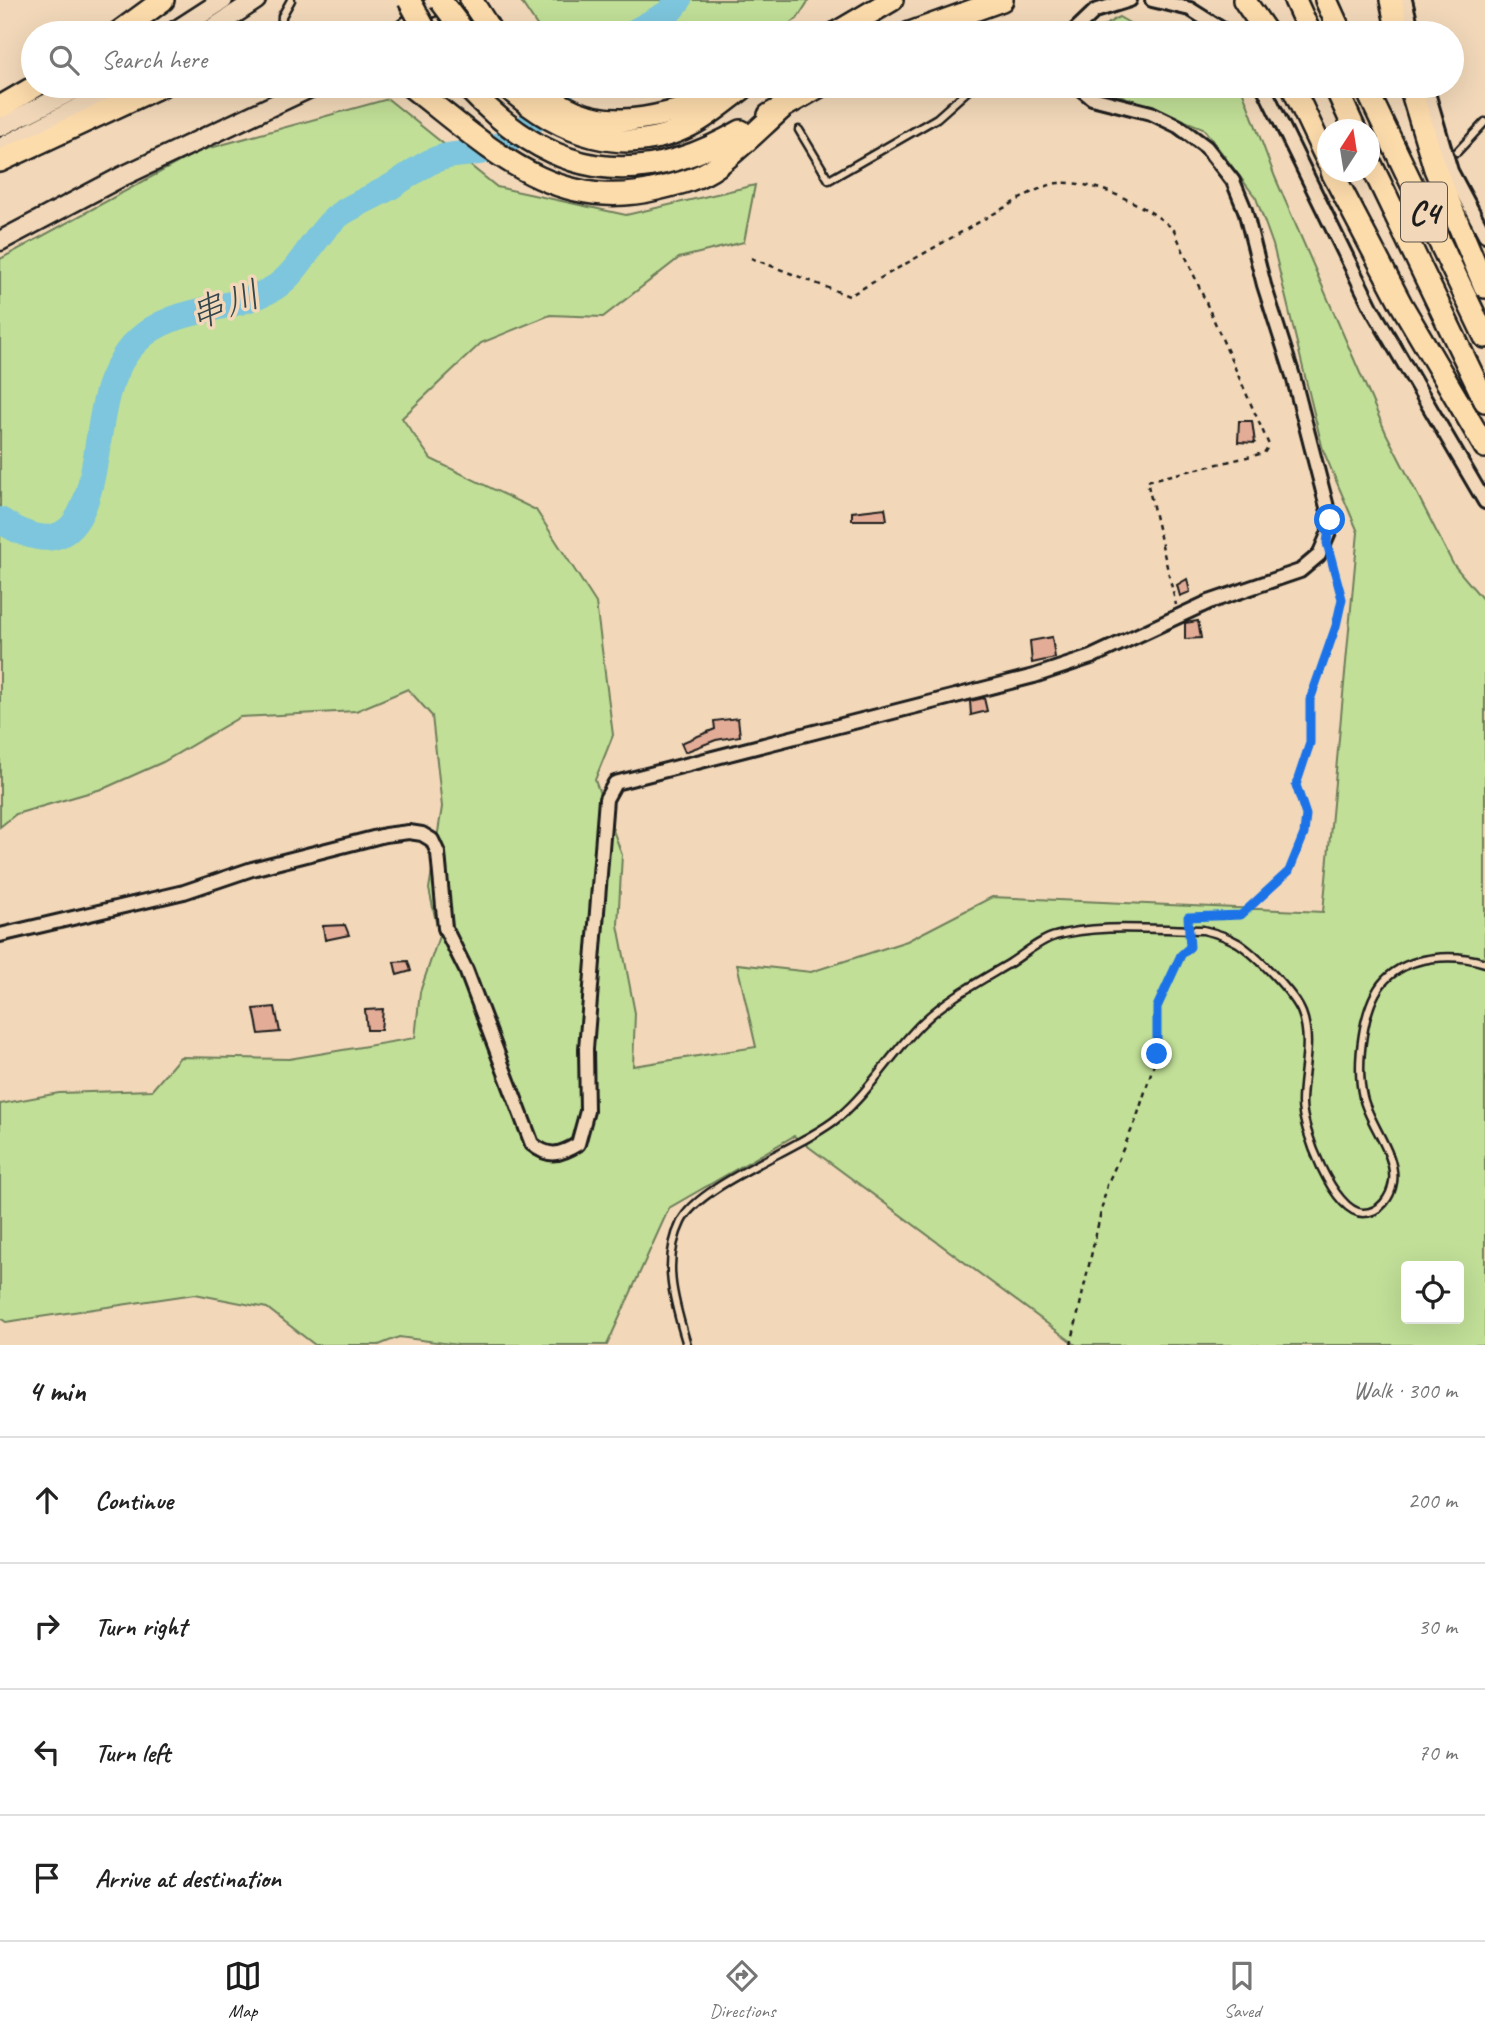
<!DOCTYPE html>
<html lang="en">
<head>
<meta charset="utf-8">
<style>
  :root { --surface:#fff; --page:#f6f6f6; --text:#222; --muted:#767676; --line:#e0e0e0; --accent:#1c1c1c }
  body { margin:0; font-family:Caveat,"Klee One",sans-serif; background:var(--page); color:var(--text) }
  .controls { position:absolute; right:21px; bottom:21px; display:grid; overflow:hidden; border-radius:7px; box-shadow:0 7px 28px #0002 }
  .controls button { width:63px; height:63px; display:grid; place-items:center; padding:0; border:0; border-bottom:2px solid var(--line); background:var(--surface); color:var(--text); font:35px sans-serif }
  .compass { position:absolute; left:1317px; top:119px; width:63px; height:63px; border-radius:50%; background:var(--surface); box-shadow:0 7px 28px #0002; rotate:12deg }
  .stop { position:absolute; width:21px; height:21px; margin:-16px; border:5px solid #1a73e8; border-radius:50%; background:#fff }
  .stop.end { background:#1a73e8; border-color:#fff; box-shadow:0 2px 7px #0008 }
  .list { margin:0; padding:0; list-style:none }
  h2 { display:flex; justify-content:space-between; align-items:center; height:91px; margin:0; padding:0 28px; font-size:30px }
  h2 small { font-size:23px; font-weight:400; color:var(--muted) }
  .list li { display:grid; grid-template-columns:46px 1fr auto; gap:21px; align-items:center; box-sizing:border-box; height:126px; padding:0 28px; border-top:2px solid var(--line) }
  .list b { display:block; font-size:26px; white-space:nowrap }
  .list em { font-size:23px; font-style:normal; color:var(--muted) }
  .icon { flex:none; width:38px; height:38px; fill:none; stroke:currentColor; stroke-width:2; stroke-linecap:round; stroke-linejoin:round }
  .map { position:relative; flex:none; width:1485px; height:1345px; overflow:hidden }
  .search { position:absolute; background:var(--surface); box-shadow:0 7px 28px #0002; left:21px; right:21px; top:21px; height:77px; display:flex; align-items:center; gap:18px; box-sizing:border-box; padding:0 24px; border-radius:38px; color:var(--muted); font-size:26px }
  .sheet { height:595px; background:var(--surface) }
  nav { display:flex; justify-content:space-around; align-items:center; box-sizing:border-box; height:98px; border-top:2px solid var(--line); background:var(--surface); font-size:19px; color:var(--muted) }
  nav a { display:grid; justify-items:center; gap:4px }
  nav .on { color:var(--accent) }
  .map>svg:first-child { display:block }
  .green { fill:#c1df97; stroke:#6e7e5a; stroke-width:2; fill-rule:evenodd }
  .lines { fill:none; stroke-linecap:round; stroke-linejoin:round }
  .river { stroke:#7dc6dd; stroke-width:26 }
  .building { fill:#e2ac97; stroke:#1c1c1c; stroke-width:2 }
  .lane-casing { stroke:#1c1c1c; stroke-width:11 }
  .street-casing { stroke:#1c1c1c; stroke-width:18 }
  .secondary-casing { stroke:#1c1c1c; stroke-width:23 }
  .highway-casing { stroke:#1c1c1c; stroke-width:26 }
  .path { stroke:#1c1c1c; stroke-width:2.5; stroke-dasharray:5 5; stroke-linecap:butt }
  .lane { stroke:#f2d8b9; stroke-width:6 }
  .street { stroke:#f2d8b9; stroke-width:12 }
  .secondary { stroke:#f2d8b9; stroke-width:18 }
  .highway { stroke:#fddcac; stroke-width:21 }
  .highway-bridge-casing { stroke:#1c1c1c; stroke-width:26; stroke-linecap:butt }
  .path-bridge { stroke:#1c1c1c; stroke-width:2.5; stroke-dasharray:5 5; stroke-linecap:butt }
  .highway-bridge { stroke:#fddcac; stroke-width:21 }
  .route { stroke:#1a73e8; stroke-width:9 }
  .labels { text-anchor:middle; stroke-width:7; stroke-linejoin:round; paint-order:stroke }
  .shield { fill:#f2d8b9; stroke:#5c544b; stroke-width:2 }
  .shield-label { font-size:33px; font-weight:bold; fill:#1c1c1c }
  .water-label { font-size:37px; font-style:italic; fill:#34464c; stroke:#f2d8b9 }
</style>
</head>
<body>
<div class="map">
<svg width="1485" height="1345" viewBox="0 0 1485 1345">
  <rect width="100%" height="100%" fill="#f2d8b9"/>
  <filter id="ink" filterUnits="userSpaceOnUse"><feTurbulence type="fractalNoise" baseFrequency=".0143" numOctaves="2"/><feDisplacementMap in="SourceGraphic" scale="14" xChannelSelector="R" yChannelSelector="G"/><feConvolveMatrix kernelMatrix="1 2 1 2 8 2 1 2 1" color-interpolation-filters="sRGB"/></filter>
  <g filter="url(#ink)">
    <!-- green -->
    <g class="green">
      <polygon points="520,0 809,0 797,19 773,33 542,33"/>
      <polygon points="1119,17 1147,33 1092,33"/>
      <polygon points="627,86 684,86 664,97"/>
      <path d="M 1097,86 L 1241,87 L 1275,177 L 1386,433 L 1453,564 L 1485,602 L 1485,1345 L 1076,1345 L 794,1136 L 669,1208 L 607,1345 L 458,1345 L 399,1337 L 379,1345 L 315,1345 L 267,1308 L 195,1294 L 6,1322 L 0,1318 L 0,1104 L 59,1093 L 152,1090 L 180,1057 L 289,1059 L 415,1038 L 420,992 L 439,936 L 429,889 L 442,807 L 432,716 L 408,689 L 356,711 L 240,717 L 163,762 L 105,788 L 16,814 L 0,827 L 0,259 L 199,151 L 388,99 L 497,187 L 626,215 L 755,185 L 744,242 L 679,258 L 603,317 L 550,315 L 481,343 L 402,418 L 431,459 L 536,510 L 596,603 L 613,735 L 595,780 L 622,855 L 618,925 L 635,1013 L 633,1066 L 756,1047 L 737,964 L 811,972 L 907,941 L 992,897 L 1323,912 L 1358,532 L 1323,450 L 1273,245 L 1256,198 L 1203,128 ZM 1406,1266 L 1459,1266 L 1459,1319 L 1406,1319 Z"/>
    </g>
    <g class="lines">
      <!-- river -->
      <g class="river">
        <polyline points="632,33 668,13 679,0"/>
        <path d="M 0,520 C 104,588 89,442 110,385 C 116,369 124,353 137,341 C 173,305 232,313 274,288 C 304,269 315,229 345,211 C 360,202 377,195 392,186 C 407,177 421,165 437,159 C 452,153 469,155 484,151 C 518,143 544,110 565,86"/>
      </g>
    </g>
    <!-- building -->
    <g class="building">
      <polygon points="1239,421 1252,421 1255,443 1238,442"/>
      <polygon points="885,508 887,520 852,520 852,512"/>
      <polygon points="1187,579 1190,592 1180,596 1177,585"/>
      <polygon points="1198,621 1201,638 1185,639 1185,623"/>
      <polygon points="1052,637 1055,658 1032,663 1030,641"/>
      <polygon points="984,698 987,711 971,715 970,701"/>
      <polygon points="738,718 740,736 716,740 685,752 681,743 715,729 714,721"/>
      <polygon points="345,925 349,935 325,940 323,926"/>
      <polygon points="408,961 411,971 397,975 394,962"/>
      <polygon points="275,1007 280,1032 259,1034 254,1009"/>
      <polygon points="383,1009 381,1030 367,1030 365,1010"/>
    </g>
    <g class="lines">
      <defs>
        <g id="lane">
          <polyline points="281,33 282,16 291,0"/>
          <polyline points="1030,33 1038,29 1064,33"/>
          <polyline points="799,130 829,180 937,118 973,86"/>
          <polyline points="1457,152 1485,122"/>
          <path d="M 687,1345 C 675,1304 661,1263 681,1222 C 699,1184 802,1148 839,1117 C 871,1090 892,1052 923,1022 C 948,998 980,981 1010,963 C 1024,954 1040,940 1055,936 C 1098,923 1158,930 1203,930 C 1216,933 1226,936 1238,943 C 1255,954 1295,994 1302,1013 C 1313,1042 1302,1073 1302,1103 C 1302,1129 1333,1212 1363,1213 C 1380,1213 1391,1197 1393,1182 C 1397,1154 1369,1124 1363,1097 C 1356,1066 1362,1004 1385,980 C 1409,955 1454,953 1485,963"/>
        </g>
        <g id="street">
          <polyline points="1152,0 1190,9 1228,33"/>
          <polyline points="1405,0 1413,33"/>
          <polyline points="1072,33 1095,11 1130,0"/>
          <polyline points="1263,86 1371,307 1485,502"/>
          <polyline points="1426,86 1451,171 1485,235"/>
          <path d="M 0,935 L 184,892 L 252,869 L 385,835 L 409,832 L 422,834 L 432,840 L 438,853 L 445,928 L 466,970 L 532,1144 C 549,1158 560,1155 578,1144 L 587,1111 L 586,1049 L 606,799 L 615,783 L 1034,676 L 1091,657 L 1209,602 L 1300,571 L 1319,555 L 1329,532 L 1328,511 L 1293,376 L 1264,285 L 1245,210 L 1233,181 L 1206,147 L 1178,126 L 1151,113 L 1092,98 L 1077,86"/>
        </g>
        <g id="secondary">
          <polyline points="172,33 223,0"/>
          <polyline points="206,33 256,0"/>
          <polyline points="399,33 440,0"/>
          <polyline points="0,127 82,86"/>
          <polyline points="0,148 121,86"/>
          <polyline points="0,241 121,177 314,86"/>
        </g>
        <g id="highway">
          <polyline points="471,0 492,33"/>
          <polyline points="1244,0 1267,33"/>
          <polyline points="1295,0 1310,33"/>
          <polyline points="1326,0 1341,33"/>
          <polyline points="1391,0 1398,33"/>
          <polyline points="118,33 163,0"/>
          <polyline points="836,33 892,0"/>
          <polyline points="910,33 1002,0"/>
          <path d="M 410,86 C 486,144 552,215 657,189 C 678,184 699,179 717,166 C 739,149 760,128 781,109"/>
          <path d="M 466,86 C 549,176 634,193 741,131"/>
          <path d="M 506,86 C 558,134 625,160 693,124 C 710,115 726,101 742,89"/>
          <path d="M 536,86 C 595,140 653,119 720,97"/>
          <polyline points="1292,86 1328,162"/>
          <polyline points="1335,86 1355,130"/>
          <polyline points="1365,86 1485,337"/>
          <polyline points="1410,86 1435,169 1485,287"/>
          <polyline points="0,107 36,86"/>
          <polyline points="769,115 820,86"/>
          <polyline points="0,161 161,86"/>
          <polyline points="1370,162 1485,401"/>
          <polyline points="1332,172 1401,304 1485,447"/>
        </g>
      </defs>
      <!-- lane casing -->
      <use href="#lane" class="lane-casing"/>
      <!-- street casing -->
      <use href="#street" class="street-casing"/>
      <!-- secondary casing -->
      <use href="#secondary" class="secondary-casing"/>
      <!-- highway casing -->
      <use href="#highway" class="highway-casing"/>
      <!-- path -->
      <g class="path">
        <polyline points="93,33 102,27"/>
        <path d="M 751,258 L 849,296 L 1032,192 C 1040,189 1050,184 1058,183 C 1094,180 1149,206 1174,230 L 1269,445 L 1264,453 L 1147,481 L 1176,605"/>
        <polyline points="1227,918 1241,916 1289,871 1304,834 1306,815 1296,785 1310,743 1310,700 1336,626 1342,599 1331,560"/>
        <polyline points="1071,1345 1107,1185 1136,1120 1157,1054 1157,1007 1181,955 1190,947"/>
      </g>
      <!-- lane -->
      <use href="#lane" class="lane"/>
      <!-- street -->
      <use href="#street" class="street"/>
      <!-- secondary -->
      <use href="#secondary" class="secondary"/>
      <!-- highway -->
      <use href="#highway" class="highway"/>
      <defs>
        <g id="highway-bridge">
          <polyline points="409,0 427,33"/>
          <polyline points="440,0 465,33"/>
        </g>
      </defs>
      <!-- highway-bridge casing -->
      <use href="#highway-bridge" class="highway-bridge-casing"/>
      <!-- path-bridge -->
      <polyline class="path-bridge" points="1190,947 1188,917 1227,918"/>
      <!-- highway-bridge -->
      <use href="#highway-bridge" class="highway-bridge"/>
    </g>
  </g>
  <g class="lines" filter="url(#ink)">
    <!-- route -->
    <polyline class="route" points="1157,1054 1157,1007 1181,955 1190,947 1188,917 1241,915 1289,871 1304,834 1306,815 1296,785 1310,743 1310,700 1336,626 1342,599 1327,543 1330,520"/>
  </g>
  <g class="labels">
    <!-- shield labels -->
    <rect class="shield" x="1401" y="182.5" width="46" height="59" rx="5"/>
    <g class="shield-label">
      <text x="1424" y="224">C4</text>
    </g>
    <!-- water labels -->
    <g class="water-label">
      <text transform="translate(224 304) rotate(-20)" y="13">串川</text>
    </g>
  </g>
</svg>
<div class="controls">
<button><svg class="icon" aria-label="locate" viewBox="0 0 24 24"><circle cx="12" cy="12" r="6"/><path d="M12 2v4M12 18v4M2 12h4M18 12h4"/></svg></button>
</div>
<svg class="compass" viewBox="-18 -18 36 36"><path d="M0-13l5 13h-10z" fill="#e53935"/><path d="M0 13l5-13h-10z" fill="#767676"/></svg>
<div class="stop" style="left:1330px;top:520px"></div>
<div class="stop end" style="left:1157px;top:1054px"></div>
<div class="search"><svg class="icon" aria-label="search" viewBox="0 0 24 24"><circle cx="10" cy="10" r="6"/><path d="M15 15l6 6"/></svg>Search here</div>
</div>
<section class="sheet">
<h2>4 min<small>Walk · 300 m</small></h2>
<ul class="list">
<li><svg class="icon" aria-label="ahead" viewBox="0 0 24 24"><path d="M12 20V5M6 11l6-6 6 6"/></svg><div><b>Continue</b></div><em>200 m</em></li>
<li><svg class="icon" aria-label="right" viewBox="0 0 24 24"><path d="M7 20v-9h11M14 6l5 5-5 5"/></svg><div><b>Turn right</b></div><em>30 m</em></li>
<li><svg class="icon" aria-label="left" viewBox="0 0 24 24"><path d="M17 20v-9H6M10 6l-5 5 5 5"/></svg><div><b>Turn left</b></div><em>70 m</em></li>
<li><svg class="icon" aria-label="arrive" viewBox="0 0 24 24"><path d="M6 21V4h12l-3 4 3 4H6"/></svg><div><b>Arrive at destination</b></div></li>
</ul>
</section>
<nav>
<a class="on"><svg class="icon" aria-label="map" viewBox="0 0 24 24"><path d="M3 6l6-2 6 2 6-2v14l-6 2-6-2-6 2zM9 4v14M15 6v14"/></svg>Map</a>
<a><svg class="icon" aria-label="directions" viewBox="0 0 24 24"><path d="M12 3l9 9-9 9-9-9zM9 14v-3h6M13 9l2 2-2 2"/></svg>Directions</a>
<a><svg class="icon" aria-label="saved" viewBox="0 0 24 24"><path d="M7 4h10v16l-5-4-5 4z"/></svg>Saved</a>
</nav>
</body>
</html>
